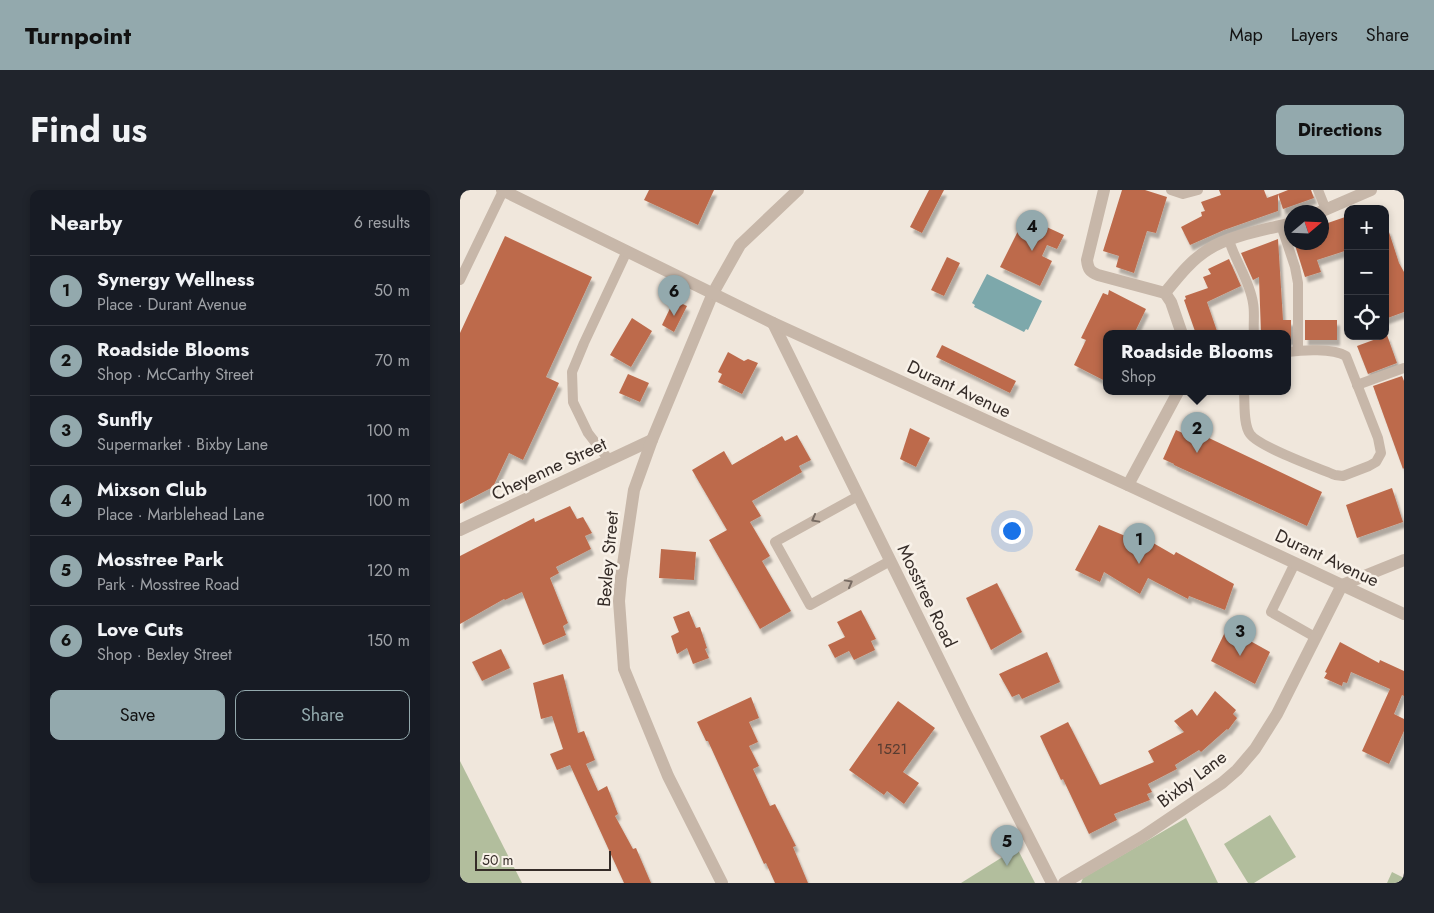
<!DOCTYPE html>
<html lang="en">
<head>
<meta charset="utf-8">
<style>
  :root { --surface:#171b24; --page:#20242c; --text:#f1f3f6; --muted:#9ea1a6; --line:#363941; --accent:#93a9ad }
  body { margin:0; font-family:Jost,sans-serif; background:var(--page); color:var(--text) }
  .controls { position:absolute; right:15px; top:15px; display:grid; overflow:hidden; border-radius:10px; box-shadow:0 2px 8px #0003 }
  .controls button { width:45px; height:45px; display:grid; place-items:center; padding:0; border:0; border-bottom:1px solid var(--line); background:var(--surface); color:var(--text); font:25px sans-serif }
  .compass { position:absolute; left:824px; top:15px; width:45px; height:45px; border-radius:50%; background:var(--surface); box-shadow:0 2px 8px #0003; rotate:71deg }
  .scale { position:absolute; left:15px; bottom:12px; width:136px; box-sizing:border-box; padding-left:5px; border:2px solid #352c28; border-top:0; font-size:14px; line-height:18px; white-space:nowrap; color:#352c28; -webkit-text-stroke:4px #f8f1e8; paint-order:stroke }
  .you { position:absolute; left:551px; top:340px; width:18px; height:18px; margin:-12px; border:4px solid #fff; border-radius:50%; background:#1a73e8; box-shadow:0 0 0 8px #1a73e833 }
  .badge { display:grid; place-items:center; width:32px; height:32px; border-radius:50%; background:var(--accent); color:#111; font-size:16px; font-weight:700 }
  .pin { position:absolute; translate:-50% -41px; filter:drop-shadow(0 1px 2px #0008) }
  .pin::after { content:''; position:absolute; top:26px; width:18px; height:15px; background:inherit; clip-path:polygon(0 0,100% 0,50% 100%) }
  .popup { position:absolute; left:643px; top:140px; width:188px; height:65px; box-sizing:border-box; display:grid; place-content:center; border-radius:10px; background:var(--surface); filter:drop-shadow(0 1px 4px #0005); font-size:16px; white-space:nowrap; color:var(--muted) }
  .popup b { font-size:19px; color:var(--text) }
  .popup::after { content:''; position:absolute; left:50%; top:100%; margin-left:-10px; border:10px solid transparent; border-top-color:var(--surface) }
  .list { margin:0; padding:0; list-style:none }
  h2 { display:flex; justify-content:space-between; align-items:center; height:65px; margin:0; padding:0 20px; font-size:21px }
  h2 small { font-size:16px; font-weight:400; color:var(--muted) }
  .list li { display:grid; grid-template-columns:32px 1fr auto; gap:15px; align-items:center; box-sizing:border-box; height:70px; padding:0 20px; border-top:1px solid var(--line) }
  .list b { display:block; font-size:19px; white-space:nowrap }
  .list p { margin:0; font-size:16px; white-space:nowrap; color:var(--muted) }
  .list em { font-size:16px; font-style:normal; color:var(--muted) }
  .actions { display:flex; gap:10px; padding:15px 20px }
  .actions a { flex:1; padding:11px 0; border:1px solid var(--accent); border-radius:10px; text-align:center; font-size:18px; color:var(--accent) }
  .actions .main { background:var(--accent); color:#111 }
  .icon { flex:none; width:28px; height:28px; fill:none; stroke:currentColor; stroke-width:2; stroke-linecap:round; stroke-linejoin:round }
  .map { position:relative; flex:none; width:944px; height:693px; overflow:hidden; border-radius:10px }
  header { display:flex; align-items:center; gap:30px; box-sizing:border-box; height:70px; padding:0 25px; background:var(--accent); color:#111 }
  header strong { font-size:24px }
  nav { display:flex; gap:28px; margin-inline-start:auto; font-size:18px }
  .intro { display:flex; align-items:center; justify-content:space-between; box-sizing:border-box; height:120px; padding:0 30px }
  h1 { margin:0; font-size:35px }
  .button { padding:12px 22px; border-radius:10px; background:var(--accent); color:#111; font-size:18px; font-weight:700 }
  main { display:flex; gap:30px; padding:0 30px }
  aside { flex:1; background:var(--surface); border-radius:10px; box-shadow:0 2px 8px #0003 }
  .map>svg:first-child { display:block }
  .green { fill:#b2be9d }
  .water { fill:#7da8ab }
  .building { fill:#bd6b4c; filter:url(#shadow) }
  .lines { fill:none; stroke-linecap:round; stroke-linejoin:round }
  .service { stroke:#c7b7a9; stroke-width:10 }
  .minor { stroke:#c7b7a9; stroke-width:12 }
  .tertiary { stroke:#c7b7a9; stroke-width:12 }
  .oneway { stroke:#776b62 }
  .labels { text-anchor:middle; stroke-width:5; stroke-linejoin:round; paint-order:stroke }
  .number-label { font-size:15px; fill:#573c31 }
  .street-label { font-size:18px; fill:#352c28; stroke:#f8f1e8 }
</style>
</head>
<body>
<header>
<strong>Turnpoint</strong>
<nav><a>Map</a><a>Layers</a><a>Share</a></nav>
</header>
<div class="intro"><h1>Find us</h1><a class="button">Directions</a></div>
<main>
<aside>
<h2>Nearby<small>6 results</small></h2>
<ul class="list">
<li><span class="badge">1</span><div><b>Synergy Wellness</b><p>Place · Durant Avenue</p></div><em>50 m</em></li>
<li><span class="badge">2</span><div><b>Roadside Blooms</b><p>Shop · McCarthy Street</p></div><em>70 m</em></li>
<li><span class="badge">3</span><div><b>Sunfly</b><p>Supermarket · Bixby Lane</p></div><em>100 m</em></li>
<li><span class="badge">4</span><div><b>Mixson Club</b><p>Place · Marblehead Lane</p></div><em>100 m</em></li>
<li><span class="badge">5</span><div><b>Mosstree Park</b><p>Park · Mosstree Road</p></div><em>120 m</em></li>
<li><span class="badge">6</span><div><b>Love Cuts</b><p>Shop · Bexley Street</p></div><em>150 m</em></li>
</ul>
<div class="actions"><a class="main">Save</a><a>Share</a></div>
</aside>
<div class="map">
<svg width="944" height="693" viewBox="0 0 944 693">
  <defs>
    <filter id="shadow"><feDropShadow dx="3" dy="5.5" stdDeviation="1" flood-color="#0004"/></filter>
  </defs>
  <rect width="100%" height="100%" fill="#f0e7dc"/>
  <!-- green -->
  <g class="green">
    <polygon points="0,571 62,693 0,693"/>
    <polygon points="810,625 836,667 794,693 788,693 764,654"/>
    <polygon points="726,628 758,693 621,693 623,688"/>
    <polygon points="557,658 575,693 501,693"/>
    <polygon points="932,682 944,688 944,693 927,693"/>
  </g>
  <!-- water -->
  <polygon class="water" points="527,84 582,111 568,140 566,139 564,142 514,117 515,115 512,113"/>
  <!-- building -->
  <g class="building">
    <polygon points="189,0 254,0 238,35 184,10"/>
    <polygon points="469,0 484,0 462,43 450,37"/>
    <polygon points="662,0 685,0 707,7 696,43 687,41 674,83 656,77 659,66 643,61"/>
    <polygon points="759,0 804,0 807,8 818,4 818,21 764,40 730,55 721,37 742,26 741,22 745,21 741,12 761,5"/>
    <polygon points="828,0 851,0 854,8 823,19 818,4"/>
    <polygon points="888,26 888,60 857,70 861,82 845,87 834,52 862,52 862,35"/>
    <polygon points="565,27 604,45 597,59 587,55 582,66 592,71 580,96 540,77"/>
    <polygon points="925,39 928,39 939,73 944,82 944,122 925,129"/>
    <polygon points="45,46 132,87 86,187 99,193 63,270 49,263 33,297 0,314 0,143"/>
    <polygon points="818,49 823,130 831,130 831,150 827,150 827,144 801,144 799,87 793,90 781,63"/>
    <polygon points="487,67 500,73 484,106 471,100"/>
    <polygon points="769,69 781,96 747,112 758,144 736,144 724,110 726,109 725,106 748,98 743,87 751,84 748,79"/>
    <polygon points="649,100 686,119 674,144 647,144 647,192 614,175 626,150 621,148 643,103 648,105"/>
    <polygon points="214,110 227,116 214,142 202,135"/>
    <polygon points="172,128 192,141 171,177 150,165"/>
    <rect x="845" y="130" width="32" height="20"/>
    <polygon points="927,145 937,173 908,184 897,156"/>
    <polygon points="482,155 556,191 550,203 476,167"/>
    <polygon points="268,162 284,171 288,169 298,173 282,204 258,192 262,184 258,182"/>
    <polygon points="168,184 189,193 180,212 159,203"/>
    <polygon points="942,186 944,191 944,278 943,279 913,196"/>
    <polygon points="450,238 470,248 456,277 440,269"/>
    <polygon points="730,239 862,302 847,336 714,275 714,274 703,269 716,240 727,245"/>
    <polygon points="337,245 351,270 339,276 342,282 292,311 301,326 290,332 310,366 302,371 331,421 300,439 249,350 267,340 232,280 264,261 272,275 322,246 325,251"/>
    <polygon points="932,298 943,332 897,348 886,315"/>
    <polygon points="110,316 117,329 123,327 132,343 125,346 131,359 96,377 99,383 90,388 108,433 103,436 106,445 83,455 62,402 45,410 44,409 0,434 0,366 74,328 75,332"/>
    <polygon points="639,335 675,350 676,348 685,354 688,350 714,365 716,362 774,394 765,420 729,406 728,409 688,388 680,404 644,382 640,392 615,380"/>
    <polygon points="201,359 236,362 234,390 199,388"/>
    <polygon points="537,393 562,442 531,460 506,408"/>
    <polygon points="401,420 416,449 411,451 415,460 394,470 389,461 375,468 368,455 385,447 377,432"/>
    <polygon points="229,421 236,438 240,437 247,458 245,459 249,468 233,474 227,458 217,464 211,446 219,442 213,427"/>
    <polygon points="767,438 810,462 795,494 751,471"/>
    <polygon points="880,452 919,473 920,470 944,481 944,506 942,505 934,524 944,529 944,541 929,574 902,561 930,499 891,482 887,493 883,492 882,496 864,488 867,483 865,482"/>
    <polygon points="41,459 50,478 22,491 12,472"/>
    <polygon points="587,462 600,492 562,509 559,504 552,507 539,484"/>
    <polygon points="103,484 118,543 124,541 135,570 126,574 138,601 147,596 158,624 155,626 173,659 176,658 191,693 164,693 110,575 97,580 90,564 103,559 92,526 81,529 73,493"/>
    <polygon points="755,501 776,520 773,524 777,528 768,540 767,539 741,562 739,560 715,575 717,579 688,594 692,602 687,604 690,610 654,624 657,630 629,644 603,589 601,590 580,546 608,532 640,595 694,572 688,561 724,542 714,531 732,519 737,526"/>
    <polygon points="291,507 299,528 289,532 298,552 289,556 299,576 293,579 310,616 315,614 336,656 333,657 348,693 315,693 306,673 304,674 248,551 246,551 237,532"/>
    <polygon points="438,511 475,538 443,582 459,593 444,614 427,601 424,605 389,580"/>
  </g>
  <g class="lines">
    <!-- service -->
    <g class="service">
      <polyline points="711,0 723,4 738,0"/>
      <polyline points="858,0 866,20"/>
      <polyline points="821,35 835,77 838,93 838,160"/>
      <path d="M 769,50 C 775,71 790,91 793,113 C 795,123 793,134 794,144"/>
      <polyline points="0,90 43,1"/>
      <polyline points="897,195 944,178"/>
      <path d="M 784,202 C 785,214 783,234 790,244 C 799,257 858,278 875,285 L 883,286 L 909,276 L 916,272 L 921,263 L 918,248 L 886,166 C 873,158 842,160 827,162"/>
      <polyline points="149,270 128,243 113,212 112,182 124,153 167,61"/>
      <polyline points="398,306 315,352 350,415 430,371"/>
      <polyline points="835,373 811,422 855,447"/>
    </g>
    <!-- minor -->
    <g class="minor">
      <path d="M 644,0 L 627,70 C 628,79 630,82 638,85 L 705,103 L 711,112 L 722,144"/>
      <polyline points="860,22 911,0"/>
      <path d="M 705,103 C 718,87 731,70 749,59 C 769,46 808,39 832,33"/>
      <polyline points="313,133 506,524 592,693"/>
      <polyline points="668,295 718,202"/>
      <polyline points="0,340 192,250"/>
      <polyline points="262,693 208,586 164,479 159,411 161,388 174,300 192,250 253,103 280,55 338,0"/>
      <polyline points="604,693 682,647 762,593 777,580 795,559 817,524 882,395"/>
    </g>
    <!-- tertiary -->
    <g class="tertiary">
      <polyline points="42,0 313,133 668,295 944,424"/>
      <polyline points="882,395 944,370"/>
    </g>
  </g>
  <!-- one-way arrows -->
  <defs><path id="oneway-chevron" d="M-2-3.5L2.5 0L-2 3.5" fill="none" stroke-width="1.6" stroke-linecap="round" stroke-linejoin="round" transform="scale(1.25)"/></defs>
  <g class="oneway">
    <use href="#oneway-chevron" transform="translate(355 329) rotate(151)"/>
    <use href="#oneway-chevron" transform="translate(389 393) rotate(-29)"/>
  </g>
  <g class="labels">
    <!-- number labels -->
    <g class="number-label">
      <text x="432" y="564">1521</text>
    </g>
    <!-- street labels -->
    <g class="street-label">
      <text transform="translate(499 199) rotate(25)" y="6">Durant Avenue</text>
      <text transform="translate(89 279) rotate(-25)" y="6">Cheyenne Street</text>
      <text transform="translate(867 368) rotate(25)" y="6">Durant Avenue</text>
      <text transform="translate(148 369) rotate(-85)" y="6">Bexley Street</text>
      <text transform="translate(467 406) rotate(64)" y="6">Mosstree Road</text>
      <text transform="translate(732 589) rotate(-37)" y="6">Bixby Lane</text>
    </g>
  </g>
</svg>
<div class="controls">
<button>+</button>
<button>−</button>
<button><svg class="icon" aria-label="locate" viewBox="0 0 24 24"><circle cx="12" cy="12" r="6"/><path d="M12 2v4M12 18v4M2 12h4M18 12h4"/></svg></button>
</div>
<svg class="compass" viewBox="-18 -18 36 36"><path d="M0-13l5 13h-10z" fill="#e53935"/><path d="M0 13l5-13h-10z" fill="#9ea1a6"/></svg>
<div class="scale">50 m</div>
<div class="you"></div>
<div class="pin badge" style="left:679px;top:374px">1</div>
<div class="pin badge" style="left:737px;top:263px">2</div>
<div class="popup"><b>Roadside Blooms</b>Shop</div>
<div class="pin badge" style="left:780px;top:466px">3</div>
<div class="pin badge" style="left:572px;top:61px">4</div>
<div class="pin badge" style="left:547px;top:676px">5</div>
<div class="pin badge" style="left:214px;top:126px">6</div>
</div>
</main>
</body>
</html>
